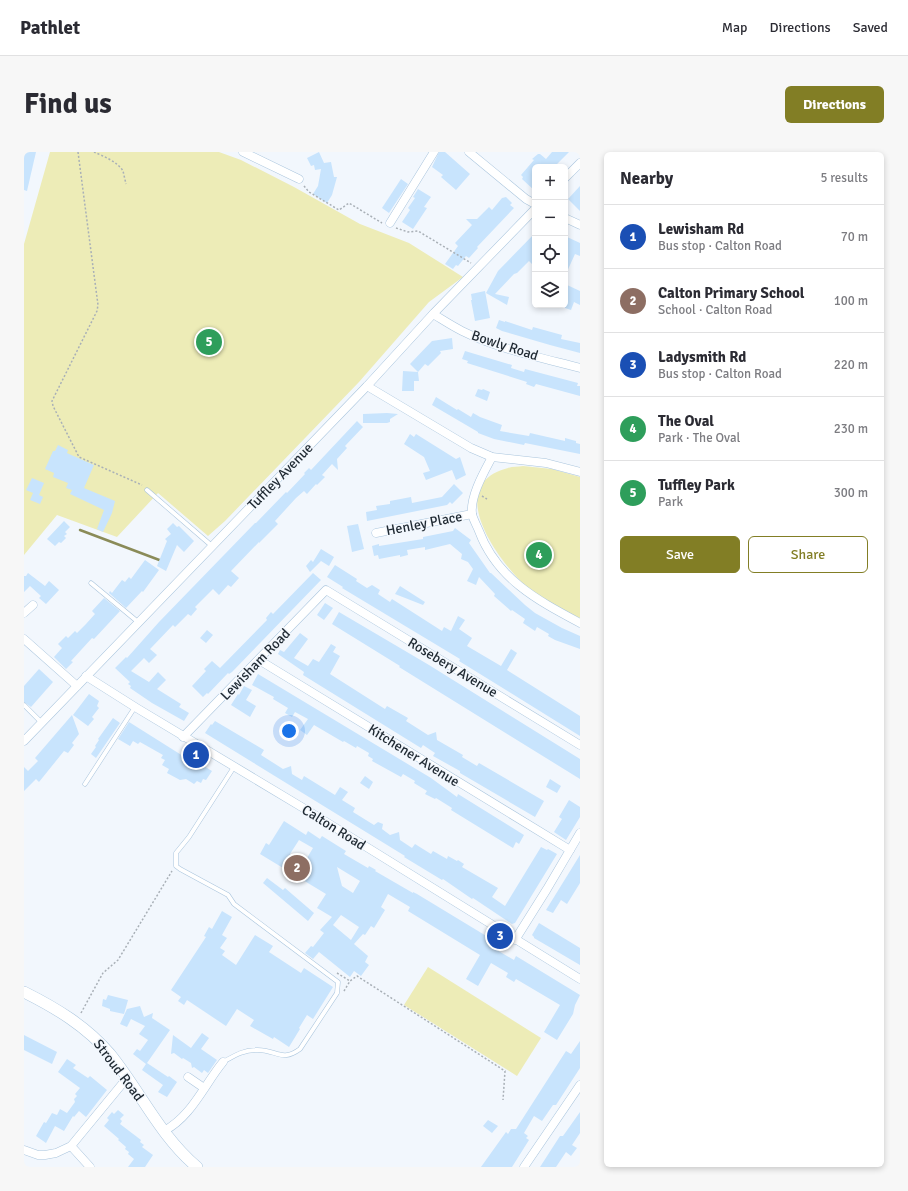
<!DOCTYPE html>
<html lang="en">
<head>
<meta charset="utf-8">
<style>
  :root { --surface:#fff; --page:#f7f7f7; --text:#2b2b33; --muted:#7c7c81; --line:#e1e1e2; --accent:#827e25 }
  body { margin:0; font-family:Signika,sans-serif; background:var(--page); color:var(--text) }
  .controls { position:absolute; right:12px; top:12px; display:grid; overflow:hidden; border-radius:6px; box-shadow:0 2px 6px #0003 }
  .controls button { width:36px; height:36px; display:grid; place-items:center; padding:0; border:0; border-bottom:1px solid var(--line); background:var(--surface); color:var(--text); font:20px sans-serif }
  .you { position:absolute; left:265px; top:579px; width:14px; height:14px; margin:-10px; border:3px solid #fff; border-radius:50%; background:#1a73e8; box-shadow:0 0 0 6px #1a73e833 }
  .badge { display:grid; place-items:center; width:26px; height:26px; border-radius:50%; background:var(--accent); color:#fff; font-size:13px; font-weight:700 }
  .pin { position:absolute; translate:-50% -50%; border:2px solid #fff; box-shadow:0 1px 4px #0006 }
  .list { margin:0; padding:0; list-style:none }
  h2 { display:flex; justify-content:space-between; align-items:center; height:52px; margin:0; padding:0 16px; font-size:17px }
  h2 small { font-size:13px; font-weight:400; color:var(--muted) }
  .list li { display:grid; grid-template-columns:26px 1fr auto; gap:12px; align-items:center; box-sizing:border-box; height:64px; padding:0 16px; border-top:1px solid var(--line) }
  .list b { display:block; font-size:15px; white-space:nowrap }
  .list p { margin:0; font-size:13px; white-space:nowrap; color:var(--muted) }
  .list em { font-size:13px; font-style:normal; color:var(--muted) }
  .actions { display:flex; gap:8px; padding:12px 16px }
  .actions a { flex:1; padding:9px 0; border:1px solid var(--accent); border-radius:6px; text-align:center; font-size:14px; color:var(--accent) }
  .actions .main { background:var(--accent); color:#fff }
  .icon { flex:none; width:22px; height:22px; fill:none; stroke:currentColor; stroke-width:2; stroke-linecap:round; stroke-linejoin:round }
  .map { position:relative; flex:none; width:556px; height:1015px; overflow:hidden; border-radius:6px }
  header { display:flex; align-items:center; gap:24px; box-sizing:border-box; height:56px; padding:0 20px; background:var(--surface); border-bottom:1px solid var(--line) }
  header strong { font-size:19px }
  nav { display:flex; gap:22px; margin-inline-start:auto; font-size:14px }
  .intro { display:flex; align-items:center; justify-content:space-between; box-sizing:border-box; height:96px; padding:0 24px }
  h1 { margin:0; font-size:28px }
  .button { padding:10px 18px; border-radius:6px; background:var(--accent); color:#fff; font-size:14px; font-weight:700 }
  main { display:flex; gap:24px; padding:0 24px }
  aside { flex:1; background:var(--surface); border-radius:6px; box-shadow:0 2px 6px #0003 }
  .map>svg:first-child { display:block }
  .green { fill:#edecb7 }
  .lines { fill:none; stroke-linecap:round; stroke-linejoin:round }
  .stream { stroke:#8a8b58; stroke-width:2.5 }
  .building { fill:#c8e4fd; fill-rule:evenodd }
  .service-casing { stroke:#aac5dd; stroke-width:5 }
  .minor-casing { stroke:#aac5dd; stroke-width:9 }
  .secondary-casing { stroke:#aac5dd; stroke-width:12 }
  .path { stroke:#a9b0b7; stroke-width:1.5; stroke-dasharray:2 2; stroke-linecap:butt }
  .service { stroke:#fff; stroke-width:4 }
  .minor { stroke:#fff; stroke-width:8 }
  .secondary { stroke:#fff; stroke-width:11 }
  .labels { text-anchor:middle; stroke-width:3; stroke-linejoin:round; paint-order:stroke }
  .street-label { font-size:14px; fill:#1f2932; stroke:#f2f7fd }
</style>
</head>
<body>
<header>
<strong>Pathlet</strong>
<nav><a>Map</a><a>Directions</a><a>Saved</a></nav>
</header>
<div class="intro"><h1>Find us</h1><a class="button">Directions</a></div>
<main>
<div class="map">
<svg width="556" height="1015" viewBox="0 0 556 1015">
  <rect width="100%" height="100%" fill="#f2f7fd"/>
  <!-- green -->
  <g class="green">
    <polygon points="26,0 195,0 217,8 270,35 336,72 385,91 439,125 405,150 335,230 201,369 184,384 134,341 93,385 33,363 0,403 0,92"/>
    <path d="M 499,314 L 528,317 L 556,325 L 556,466 L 550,464 C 536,456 516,447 505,437 C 476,412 417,333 484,316 C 489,314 494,315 499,314 Z"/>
    <polygon points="404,815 517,886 493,924 380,853"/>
  </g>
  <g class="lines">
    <!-- stream -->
    <polyline class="stream" points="56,378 138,409"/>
  </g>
  <!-- building -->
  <g class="building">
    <polygon points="0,0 12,0 3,39 0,38"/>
    <polygon points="295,0 300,11 307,10 310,25 313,25 308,43 303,51 289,42 294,34 297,17 291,18 290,13 287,14 283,6"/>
    <polygon points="415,0 421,0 446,22 432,38 417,25 419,23 408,15"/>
    <polygon points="528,0 545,0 530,15 511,15 511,39 498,27 499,25 497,23 510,8 508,7 514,2 516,2 522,7"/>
    <polygon points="377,27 384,32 365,61 358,56"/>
    <polygon points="556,34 556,59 544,47"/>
    <polygon points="394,37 407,45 400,55 403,56 389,77 378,70 386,58 384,56 391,46 389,45"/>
    <polygon points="482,45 488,51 486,53 490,56 453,95 454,96 445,106 442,104 434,114 432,113 429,117 421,112 434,94 431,91 448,73 442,67 453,67 465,55 468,58 478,46"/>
    <polygon points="511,81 511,115 505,109 493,121 490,122 471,142 485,145 483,153 462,141 474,119"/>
    <polygon points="541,84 556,91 556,104 551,102 541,124"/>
    <polygon points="541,132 556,139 556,153 550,150 547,158 541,156"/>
    <polygon points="461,139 466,166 451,169 447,148 448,148 447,142"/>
    <polygon points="475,168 481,170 481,169 508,178 509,175 538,183 537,187 556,191 556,201 526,193 478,179 472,176"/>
    <polygon points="428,186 429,197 416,199 417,201 404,214 401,212 394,220 395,229 390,229 390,239 378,239 379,219 394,220 386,212 408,189"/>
    <polygon points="441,199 488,213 487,216 500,220 501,217 554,231 553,234 556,234 556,244 512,232 510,235 502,232 503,230 443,211 444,209 438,207"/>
    <polygon points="454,237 458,238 459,237 466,240 463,249 451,244"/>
    <polygon points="412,245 433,258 434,257 447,265 449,261 456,265 478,273 476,279 505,284 506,281 541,289 541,286 548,288 552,289 552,291 556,292 556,302 501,291 500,293 470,287 454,281 454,280 408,253"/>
    <polygon points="339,262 363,261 374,262 366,267 366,270 363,271 339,271"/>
    <polygon points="333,269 339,275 321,294 323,296 313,307 314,318 308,312 298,323 301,325 293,333 292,332 283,342 280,339 272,346 251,369 254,372 235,391 235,390 207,419 215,426 207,435 204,433 195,443 189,437 171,455 173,457 167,464 164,462 151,475 149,473 128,495 126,497 133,503 125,511 120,506 107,519 125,530 134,520 142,528 133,537 157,552 155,555 165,561 160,569 128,551 106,536 107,534 104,532 106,530 91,516 102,505 103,506 135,470 231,371 232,371 262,340 263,341 281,322 280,321 285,316 287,318"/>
    <polygon points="386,282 390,285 392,282 432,307 436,305 442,323 432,328 428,318 402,328 399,321 406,319 400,305 380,292"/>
    <polygon points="34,293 44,298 43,301 45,302 70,313 60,336 91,349 88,361 79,380 73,377 80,358 46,342 48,338 42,336 44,331 29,325 30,321 21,317 29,299 31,299"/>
    <polygon points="8,326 20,331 15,343 19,345 16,352 6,348 9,341 2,338"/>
    <polygon points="430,332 439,341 428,352 426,350 423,353 343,369 342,360 353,358 352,354 366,352 366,349 387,345 388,351 418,345"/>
    <polygon points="40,369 46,375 41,380 43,382 40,384 42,386 37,391 35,390 31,394 23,387"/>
    <polygon points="149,371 153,375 155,374 170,389 160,400 153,393 142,419 133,414 143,389 141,387 147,382 143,377"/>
    <polygon points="334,372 340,397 328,400 323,374"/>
    <polygon points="431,376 447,388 445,391 466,421 467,421 501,453 511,461 538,476 556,484 556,497 531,488 524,484 525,482 513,475 511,479 499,471 501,467 488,458 487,459 470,444 471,442 455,425 452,433 443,429 449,417 444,410 437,407 438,402 426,392 401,398 401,395 383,398 384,403 376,405 376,403 355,407 354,403 350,404 348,394 355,392 355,394 399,387 399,385 429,379"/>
    <polygon points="297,397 310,405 305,414 297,409 286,420 282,414 287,408 289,410"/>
    <polygon points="121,408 135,418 119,440 118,439 102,456 85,441 86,439 88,441 98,428 101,430 105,425 107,427"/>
    <polygon points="311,413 333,427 332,429 343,436 348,433 356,438 354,442 366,450 368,447 418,479 420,475 427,479 434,464 441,468 435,477 448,486 443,494 477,514 487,497 493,501 483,518 556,564 556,584 435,509 436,507 318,436 319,435 303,425"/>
    <polygon points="4,421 21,434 25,429 35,438 22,452 15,446 17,444 6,434 0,440 0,424 2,424"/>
    <polygon points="289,421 297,428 208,520 205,522 204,521 184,542 183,541 179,545 168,534 182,519 180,517 188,509 196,516 243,468 242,466 247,460 249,462"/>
    <polygon points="376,434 401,450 399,453 371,442"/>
    <polygon points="80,446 96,459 70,487 68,486 47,509 49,510 42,517 30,505 38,496 34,492 42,484 44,486 51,479 53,481 62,472 71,462 68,459"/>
    <polygon points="301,451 309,456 300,468 293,463"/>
    <polygon points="315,460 405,513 556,607 556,627 375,515 376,514 308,472"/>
    <polygon points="183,478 189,483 182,491 176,486"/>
    <polygon points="276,481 284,487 270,506 284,514 289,507 295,510 307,492 312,495 309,500 316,504 306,522 361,557 363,554 384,566 382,569 404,583 412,580 413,588 439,603 438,605 453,614 455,611 520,649 511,665 436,621 436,619 409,604 411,601 399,593 397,596 279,523 280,520 254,502 256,498 260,500"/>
    <polygon points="15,517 29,530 7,555 0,550 0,534"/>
    <polygon points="234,522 407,626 433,645 434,642 500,683 495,692 492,690 489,696 484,693 427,658 428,656 412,646 411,647 401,642 403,639 390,631 391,629 379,622 377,625 348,609 349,607 344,604 345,601 333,594 332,596 320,589 319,590 290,573 283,583 276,578 284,567 271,560 268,565 261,561 264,556 249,547 250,545 228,533"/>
    <polygon points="220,534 228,538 222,548 232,554 226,565 207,553 214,542 215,543"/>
    <polygon points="65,542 75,549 73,554 75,556 68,565 70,567 64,574 49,563"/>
    <polygon points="48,563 55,582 48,591 50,593 44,601 40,599 15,630 12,627 0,639 0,615 4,619 14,609 11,606"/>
    <polygon points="89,566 96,571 72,606 67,602 72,595 71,594 75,588 74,587"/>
    <polygon points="191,569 240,598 237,603 259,617 267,614 268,622 278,628 280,624 311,643 316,635 324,640 318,648 331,656 329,660 350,673 354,670 359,672 358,677 366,683 375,680 376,688 388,696 391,692 407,702 409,699 423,707 424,704 433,709 434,708 440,712 438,715 474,736 468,745 481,754 517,695 523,698 524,697 533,702 491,771 488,772 449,746 448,747 419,727 418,728 380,705 381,704 181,581 187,572 188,573"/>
    <polygon points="105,570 159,604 160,602 188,619 182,628 179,627 177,631 173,629 170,632 162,627 156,628 143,621 145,617 138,613 141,608 137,606 139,603 116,590 114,592 109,589 106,594 94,587"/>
    <polygon points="341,624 349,630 345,637 336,631"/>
    <polygon points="526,627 537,634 533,641 522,635"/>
    <polygon points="545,648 556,655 556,665 542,688 530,680 538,667 535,665"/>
    <path d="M 260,669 L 282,683 L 284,679 L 296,687 L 298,684 L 322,699 L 320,702 L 344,716 L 345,714 L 352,718 L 351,719 L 389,741 L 389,740 L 393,742 L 464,785 L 474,792 L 471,797 L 490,808 L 492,804 L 556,843 L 551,853 L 549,862 L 533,888 L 520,880 L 536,853 L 492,827 L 490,830 L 482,825 L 484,821 L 467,811 L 454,834 L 442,827 L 456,803 L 384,759 L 386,755 L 364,742 L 357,755 L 361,758 L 350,776 L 347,774 L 341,783 L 339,782 L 330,792 L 344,804 L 341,810 L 345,813 L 337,824 L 330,819 L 326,825 L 295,800 L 289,807 L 281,801 L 287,794 L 289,795 L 300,781 L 296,778 L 308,765 L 293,756 L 302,742 L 236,702 L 242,691 L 245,693 ZM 275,688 L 289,696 L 280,711 L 266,702 ZM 313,715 L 336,729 L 329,741 L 318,734 ZM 317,763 L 335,775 L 327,788 L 309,773 Z"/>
    <polygon points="556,703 556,731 543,752 537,748 529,761 522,758"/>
    <polygon points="243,726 259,738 261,736 290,761 284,769 239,731"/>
    <polygon points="198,759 208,765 198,783 203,786 196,796 201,799 198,803 212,813 231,783 249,794 245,800 277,821 280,816 309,835 289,867 283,863 275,876 276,877 265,895 250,885 249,887 226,874 230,868 213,857 202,874 163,848 160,853 154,849 157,845 147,838 182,785 180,784 185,775 188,777"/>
    <polygon points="515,771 556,796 556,813 510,786 510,785 508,783"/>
    <polygon points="84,843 104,848 100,862 86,859 86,857 78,854 79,847 82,848"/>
    <polygon points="116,854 120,865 129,861 128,866 146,878 123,911 144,925 145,924 153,930 143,945 134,940 139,933 118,918 122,912 109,902 113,897 116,899 124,888 115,882 121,874 107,867 103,875 96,872 103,857"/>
    <polygon points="178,881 185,886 177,897 193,908 184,921 180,918 178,921 170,915 168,916 167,911 159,906 158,907 150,901 147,902 149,883 167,896"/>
    <polygon points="0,883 33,900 28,912 0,898"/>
    <polygon points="556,889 556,916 532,953 529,953 518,969 510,964 500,981 504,984 502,986 505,988 488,1015 457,1015 482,980 484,982 487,977 492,977 542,899 547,902"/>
    <polygon points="43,907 52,913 49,916 64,926 66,924 83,938 62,965 55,959 50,965 49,964 40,979 31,974 22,991 12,984 20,970 22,971 28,961 33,963 36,957 43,961 51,950 50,947 53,944 51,942 56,936 34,920"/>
    <polygon points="94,958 100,963 96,967 98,969 96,972 117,988 116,990 120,993 118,995 129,1003 121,1015 104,1015 110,1007 104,1002 105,1000 101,997 102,995 94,988 95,987 80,974 85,968 83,966 88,960 90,962"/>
    <polygon points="556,960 556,981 548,993 553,996 547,1004 542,1000 532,1015 516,1015 536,984 539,984"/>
    <polygon points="464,968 474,974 468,981 459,974"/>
  </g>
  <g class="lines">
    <defs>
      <g id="service">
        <polyline points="123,338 188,394"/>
        <polyline points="67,431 114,470"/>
        <polyline points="0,553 18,571"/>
        <polyline points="61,632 111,555"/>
        <path d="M 199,910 C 210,904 219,898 232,898 C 252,897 257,911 276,897 L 313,841 L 314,830 L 210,752 L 204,743 L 156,717 L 152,714 L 152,701 L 165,685 L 210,615"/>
      </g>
      <g id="minor">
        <polyline points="219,0 275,27"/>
        <polyline points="445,0 502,47 511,52"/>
        <polyline points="541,26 556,11"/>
        <polyline points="541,66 556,73"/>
        <polyline points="366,71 410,0"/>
        <path d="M 409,162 C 419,168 428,174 438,179 C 474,197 518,206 556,216"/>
        <polyline points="343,234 447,296 468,305 522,311 556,320"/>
        <path d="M 468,305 C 460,320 446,344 448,362 C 449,367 453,374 455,379 C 473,427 513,448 556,471"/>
        <polyline points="352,381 448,362"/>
        <polyline points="0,461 9,453"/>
        <polyline points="0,487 53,534"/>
        <polyline points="235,508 546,698"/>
        <polyline points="62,524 111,555 286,660 556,827"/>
        <polyline points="159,585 302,438 556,593"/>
        <polyline points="0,589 343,234 409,162 511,57"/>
        <polyline points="491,788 523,737 556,681"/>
        <polyline points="164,925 180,936"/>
        <path d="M 140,979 C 168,964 180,933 199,910"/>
        <polyline points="47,994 66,1015"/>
        <polyline points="0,998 14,1003 21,1003 32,1001 47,994 103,926"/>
        <polyline points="500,1015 556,933"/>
      </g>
      <path id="secondary" d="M 0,840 C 32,856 62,874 86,902 C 116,939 136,984 173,1015"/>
    </defs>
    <!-- service casing -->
    <use href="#service" class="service-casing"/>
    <!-- minor casing -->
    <use href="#minor" class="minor-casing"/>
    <!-- secondary casing -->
    <use href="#secondary" class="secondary-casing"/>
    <!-- path -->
    <g class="path">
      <polyline points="54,0 74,153 73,159 28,249 29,254 55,305 118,333"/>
      <path d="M 70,0 C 79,4 94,10 99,19 C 100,23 101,28 102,32"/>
      <polyline points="280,34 285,40 315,58 325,51 358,71"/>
      <polyline points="372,76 384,80 394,79 447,111"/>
      <polyline points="458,344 463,347"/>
      <polyline points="313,821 326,829"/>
      <polyline points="320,839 326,829 333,824 481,919 479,948"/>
      <polyline points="57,861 79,821 94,808 148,719"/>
    </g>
    <!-- service -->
    <use href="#service" class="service"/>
    <!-- minor -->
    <use href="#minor" class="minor"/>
    <!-- secondary -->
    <use href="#secondary" class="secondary"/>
  </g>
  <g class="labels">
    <!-- street labels -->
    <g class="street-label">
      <text transform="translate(481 193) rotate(18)" y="5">Bowly Road</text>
      <text transform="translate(256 324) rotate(-46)" y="5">Tuffley Avenue</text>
      <text transform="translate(400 371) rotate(-11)" y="5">Henley Place</text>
      <text transform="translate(231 512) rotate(-46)" y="5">Lewisham Road</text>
      <text transform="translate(429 515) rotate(31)" y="5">Rosebery Avenue</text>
      <text transform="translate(390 603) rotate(32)" y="5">Kitchener Avenue</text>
      <text transform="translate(310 675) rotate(32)" y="5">Calton Road</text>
      <text transform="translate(95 918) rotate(53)" y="5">Stroud Road</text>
    </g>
  </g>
</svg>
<div class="controls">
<button>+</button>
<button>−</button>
<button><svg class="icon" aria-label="locate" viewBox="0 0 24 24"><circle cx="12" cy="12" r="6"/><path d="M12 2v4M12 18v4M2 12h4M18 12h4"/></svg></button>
<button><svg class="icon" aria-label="layers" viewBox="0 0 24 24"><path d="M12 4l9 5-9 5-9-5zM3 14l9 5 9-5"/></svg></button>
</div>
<div class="you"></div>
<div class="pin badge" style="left:172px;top:603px;background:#1a4fb4">1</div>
<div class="pin badge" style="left:273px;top:716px;background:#8d6e63">2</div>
<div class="pin badge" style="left:476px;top:784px;background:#1a4fb4">3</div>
<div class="pin badge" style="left:515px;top:403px;background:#2e9e5b">4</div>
<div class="pin badge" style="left:185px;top:190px;background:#2e9e5b">5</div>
</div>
<aside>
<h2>Nearby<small>5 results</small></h2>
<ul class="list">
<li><span class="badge" style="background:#1a4fb4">1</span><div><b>Lewisham Rd</b><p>Bus stop · Calton Road</p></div><em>70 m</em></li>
<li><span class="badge" style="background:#8d6e63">2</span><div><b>Calton Primary School</b><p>School · Calton Road</p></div><em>100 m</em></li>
<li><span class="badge" style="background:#1a4fb4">3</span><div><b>Ladysmith Rd</b><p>Bus stop · Calton Road</p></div><em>220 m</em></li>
<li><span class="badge" style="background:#2e9e5b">4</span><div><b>The Oval</b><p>Park · The Oval</p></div><em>230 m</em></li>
<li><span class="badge" style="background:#2e9e5b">5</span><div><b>Tuffley Park</b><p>Park</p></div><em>300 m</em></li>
</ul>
<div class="actions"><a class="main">Save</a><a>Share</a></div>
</aside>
</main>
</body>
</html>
